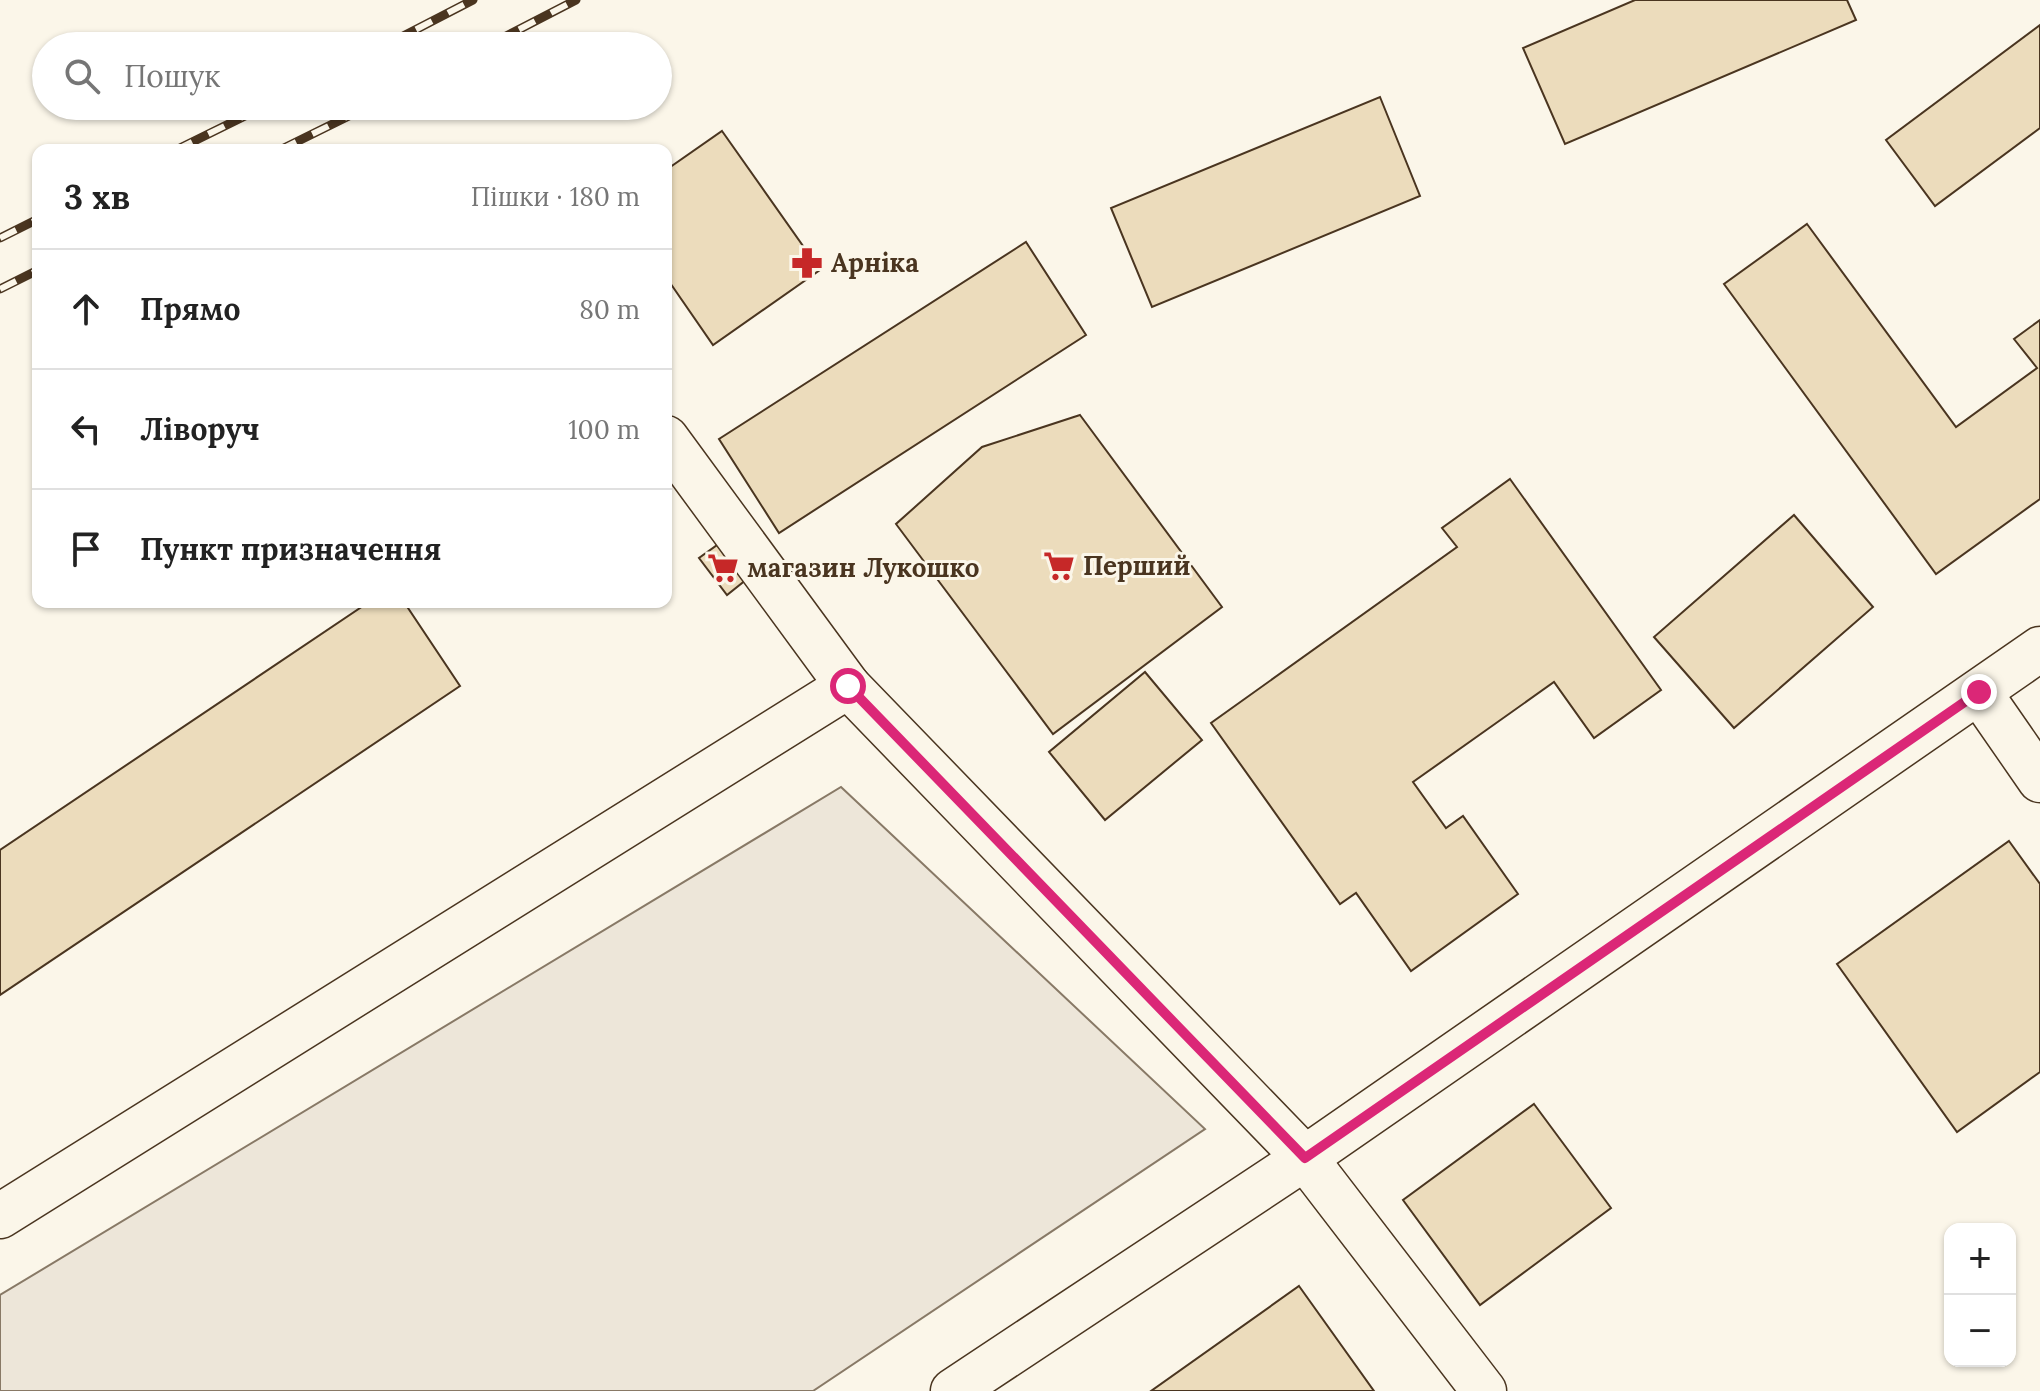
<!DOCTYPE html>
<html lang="uk">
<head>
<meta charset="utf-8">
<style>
  :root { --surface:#fff; --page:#f2f2f2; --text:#222; --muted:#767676; --line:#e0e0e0 }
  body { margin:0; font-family:Lora,serif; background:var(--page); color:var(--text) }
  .controls { position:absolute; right:24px; bottom:24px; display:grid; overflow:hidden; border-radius:16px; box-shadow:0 2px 6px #0004 }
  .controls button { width:72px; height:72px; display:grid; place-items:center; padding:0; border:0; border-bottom:2px solid var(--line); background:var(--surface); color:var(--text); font:40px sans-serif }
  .stop { position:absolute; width:24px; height:24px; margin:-18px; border:6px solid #db2777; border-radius:50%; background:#fff }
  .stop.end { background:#db2777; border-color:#fff; box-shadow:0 2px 8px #0008 }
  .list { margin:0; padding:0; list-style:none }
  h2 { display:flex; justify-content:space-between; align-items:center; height:104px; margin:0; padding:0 32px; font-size:34px }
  h2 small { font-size:26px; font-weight:400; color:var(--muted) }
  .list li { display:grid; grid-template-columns:52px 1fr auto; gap:24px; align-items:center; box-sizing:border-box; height:120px; padding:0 32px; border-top:2px solid var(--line) }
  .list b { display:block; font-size:30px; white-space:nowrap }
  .list em { font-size:26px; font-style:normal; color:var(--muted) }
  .icon { flex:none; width:44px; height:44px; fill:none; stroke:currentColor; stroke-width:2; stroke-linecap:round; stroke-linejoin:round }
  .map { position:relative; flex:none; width:2040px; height:1391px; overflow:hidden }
  .search { position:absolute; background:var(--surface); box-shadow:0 2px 6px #0004; left:32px; top:32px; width:640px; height:88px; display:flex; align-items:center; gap:20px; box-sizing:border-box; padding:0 28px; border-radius:44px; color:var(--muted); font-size:30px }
  .panel { position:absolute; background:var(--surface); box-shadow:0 2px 6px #0004; left:32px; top:144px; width:640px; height:464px; border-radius:16px }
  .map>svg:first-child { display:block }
  .green { fill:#ede6d9; stroke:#887966; stroke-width:2 }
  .building { fill:#ecdcbc; stroke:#4a3520; stroke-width:2 }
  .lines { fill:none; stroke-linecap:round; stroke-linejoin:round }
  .street-casing { stroke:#4a3520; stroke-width:47 }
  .secondary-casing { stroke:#4a3520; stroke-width:47 }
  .street { stroke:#fbf6e9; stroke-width:44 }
  .secondary { stroke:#fbf6e9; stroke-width:44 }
  .rail-casing { stroke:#4a3520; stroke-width:9 }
  .rail { stroke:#fbf6e9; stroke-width:6; stroke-dasharray:18; stroke-linecap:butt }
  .route { stroke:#db2777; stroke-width:10 }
  .labels { text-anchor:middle; stroke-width:6; stroke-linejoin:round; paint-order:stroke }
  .poi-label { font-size:26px; font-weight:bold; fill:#4a3520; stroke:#fbf6e9; text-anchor:start }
</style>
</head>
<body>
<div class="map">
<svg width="2040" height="1391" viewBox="0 0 2040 1391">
  <rect width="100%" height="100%" fill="#fbf6e9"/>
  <!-- green -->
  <polygon class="green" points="841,787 1205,1129 813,1391 0,1391 0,1295"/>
  <!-- building -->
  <g class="building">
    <polygon points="1635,0 1847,0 1856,20 1565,144 1523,48"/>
    <polygon points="2040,25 2040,128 1935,206 1886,140"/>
    <polygon points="1380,97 1420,196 1152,307 1111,208"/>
    <polygon points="722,131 820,270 713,345 666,277 666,170"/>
    <polygon points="1807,224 1956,427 2037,368 2014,339 2040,320 2040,499 1936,574 1724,284"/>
    <polygon points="1026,242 1086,335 779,533 719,439"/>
    <polygon points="1080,415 1222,607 1053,734 896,524 982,447"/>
    <polygon points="1510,479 1661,690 1594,738 1554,682 1413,782 1446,828 1463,816 1518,894 1411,971 1356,893 1340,904 1211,723 1457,547 1442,528"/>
    <polygon points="1794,515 1873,607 1734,728 1654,637"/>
    <polygon points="720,543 747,579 727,595 699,558"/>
    <polygon points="369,602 404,602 460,686 0,995 0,850"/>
    <polygon points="1145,672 1202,740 1105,820 1049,752"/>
    <polygon points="2009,841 2040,884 2040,1072 1957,1132 1837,964"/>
    <polygon points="1534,1104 1611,1208 1480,1305 1403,1200"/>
    <polygon points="1299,1286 1374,1391 1151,1391"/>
  </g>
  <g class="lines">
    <defs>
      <g id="street">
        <polyline points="666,438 848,686"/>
        <polyline points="1979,692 2040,780"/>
        <polyline points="0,1216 848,686 1305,1158 2040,649"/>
      </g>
      <polyline id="secondary" points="953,1391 1305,1158 1484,1391"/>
    </defs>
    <!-- street casing -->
    <use href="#street" class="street-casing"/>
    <!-- secondary casing -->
    <use href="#secondary" class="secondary-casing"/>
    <!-- street -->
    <use href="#street" class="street"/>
    <!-- secondary -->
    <use href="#secondary" class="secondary"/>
    <defs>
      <g id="rail">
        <polyline points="384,46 473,0"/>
        <polyline points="487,46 576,0"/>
        <polyline points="176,150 265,106"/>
        <polyline points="280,150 369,106"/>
        <polyline points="0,238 38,219"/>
        <polyline points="0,289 38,270"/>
      </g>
    </defs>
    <!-- rail casing -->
    <use href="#rail" class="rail-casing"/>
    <!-- rail -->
    <use href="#rail" class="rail"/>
  </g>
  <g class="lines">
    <!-- route -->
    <polyline class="route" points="848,686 1305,1158 1979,692"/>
  </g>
  <!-- icons -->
  <defs>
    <symbol id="pharmacy-bare" viewBox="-9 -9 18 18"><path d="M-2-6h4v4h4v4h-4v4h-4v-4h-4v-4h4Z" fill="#c62828" stroke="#fbf6e9" stroke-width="2.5" paint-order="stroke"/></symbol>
    <symbol id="supermarket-bare" viewBox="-9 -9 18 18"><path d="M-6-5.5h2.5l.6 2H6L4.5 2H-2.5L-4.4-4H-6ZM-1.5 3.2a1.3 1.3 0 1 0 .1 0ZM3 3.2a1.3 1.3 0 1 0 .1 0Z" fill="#c62828" stroke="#fbf6e9" stroke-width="2.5" paint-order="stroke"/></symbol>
  </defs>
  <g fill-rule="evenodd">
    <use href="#pharmacy-bare" x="785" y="241" width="44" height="44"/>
    <use href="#supermarket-bare" x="1037" y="544" width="44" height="44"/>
    <use href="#supermarket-bare" x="701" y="546" width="44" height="44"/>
  </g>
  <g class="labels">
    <!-- poi labels -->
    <g class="poi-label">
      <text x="831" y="272">Арніка</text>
      <text x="1083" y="575">Перший</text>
      <text x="747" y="577">магазин Лукошко</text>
    </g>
  </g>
</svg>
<div class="controls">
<button>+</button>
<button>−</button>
</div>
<div class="stop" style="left:848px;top:686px"></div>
<div class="stop end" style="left:1979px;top:692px"></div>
<div class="search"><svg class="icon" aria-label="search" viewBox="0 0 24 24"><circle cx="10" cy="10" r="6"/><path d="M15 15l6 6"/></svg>Пошук</div>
<section class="panel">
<h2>3 хв<small>Пішки · 180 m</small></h2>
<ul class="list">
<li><svg class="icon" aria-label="ahead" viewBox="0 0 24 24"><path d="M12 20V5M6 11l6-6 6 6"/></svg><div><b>Прямо</b></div><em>80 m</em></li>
<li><svg class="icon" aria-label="left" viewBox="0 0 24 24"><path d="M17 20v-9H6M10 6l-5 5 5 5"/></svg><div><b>Ліворуч</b></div><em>100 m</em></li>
<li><svg class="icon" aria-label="arrive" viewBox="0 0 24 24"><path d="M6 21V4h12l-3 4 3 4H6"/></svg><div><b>Пункт призначення</b></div></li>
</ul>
</section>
</div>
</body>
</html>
